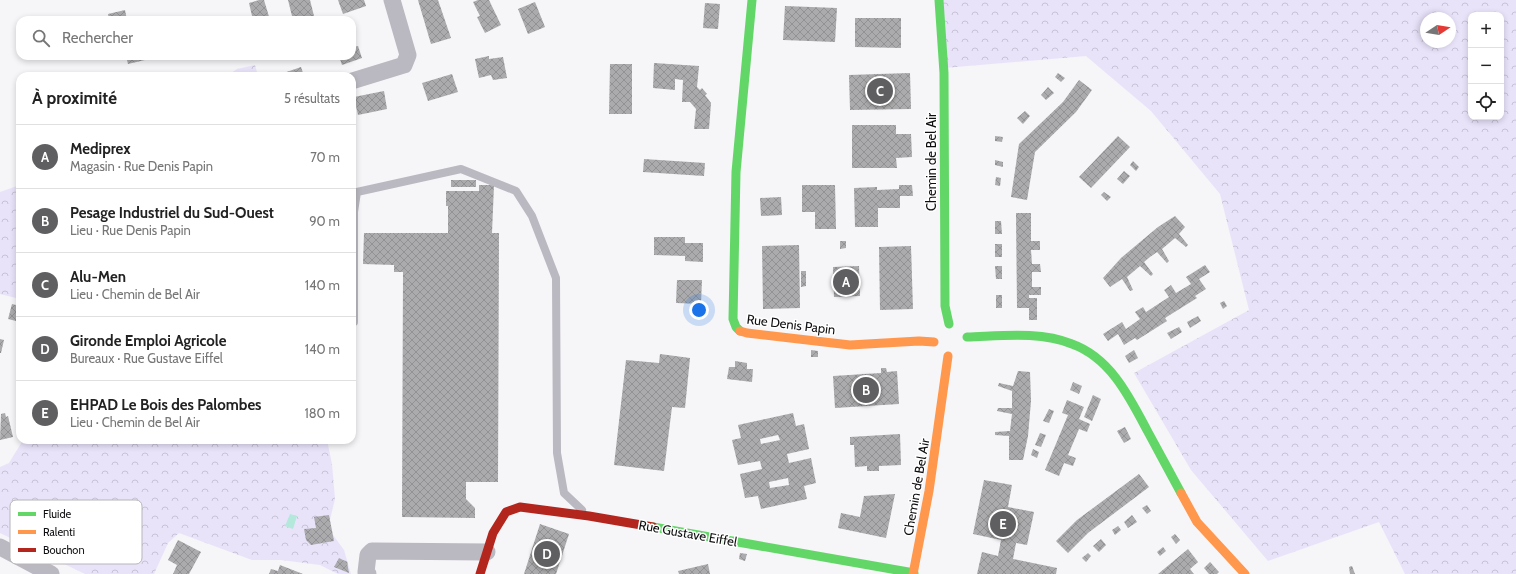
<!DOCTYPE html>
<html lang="fr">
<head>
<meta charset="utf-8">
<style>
  :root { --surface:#fff; --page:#f6f6f6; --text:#222; --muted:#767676; --line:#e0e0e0; --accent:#5f5e61 }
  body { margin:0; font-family:Cabin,sans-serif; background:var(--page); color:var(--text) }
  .controls { position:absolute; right:12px; top:12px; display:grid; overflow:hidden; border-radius:8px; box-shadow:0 2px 6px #0003 }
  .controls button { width:36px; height:36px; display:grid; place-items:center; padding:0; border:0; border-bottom:1px solid var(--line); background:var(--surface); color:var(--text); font:20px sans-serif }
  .compass { position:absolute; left:1420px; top:12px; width:36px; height:36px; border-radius:50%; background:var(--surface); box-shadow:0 2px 6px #0003; rotate:78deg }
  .you { position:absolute; left:699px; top:310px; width:14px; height:14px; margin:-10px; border:3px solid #fff; border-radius:50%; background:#1a73e8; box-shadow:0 0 0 6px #1a73e833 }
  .badge { display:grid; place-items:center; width:26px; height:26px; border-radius:50%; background:var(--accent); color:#fff; font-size:13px; font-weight:700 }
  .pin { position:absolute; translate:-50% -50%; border:2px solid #fff; box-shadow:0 1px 4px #0006 }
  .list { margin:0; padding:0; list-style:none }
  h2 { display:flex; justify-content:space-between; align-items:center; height:52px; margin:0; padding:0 16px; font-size:17px }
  h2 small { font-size:13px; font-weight:400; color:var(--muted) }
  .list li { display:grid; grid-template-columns:26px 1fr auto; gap:12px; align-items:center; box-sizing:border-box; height:64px; padding:0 16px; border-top:1px solid var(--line) }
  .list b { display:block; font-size:15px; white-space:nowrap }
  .list p { margin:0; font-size:13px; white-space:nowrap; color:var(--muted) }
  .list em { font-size:13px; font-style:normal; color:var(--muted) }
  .icon { flex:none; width:22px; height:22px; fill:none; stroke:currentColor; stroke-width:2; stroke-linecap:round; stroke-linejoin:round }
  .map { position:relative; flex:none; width:1516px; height:574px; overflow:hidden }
  .search { position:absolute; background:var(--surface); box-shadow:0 2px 6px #0003; left:16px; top:16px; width:340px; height:44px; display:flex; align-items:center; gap:10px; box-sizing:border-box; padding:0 14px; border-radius:12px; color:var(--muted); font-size:15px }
  .panel { position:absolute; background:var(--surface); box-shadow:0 2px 6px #0003; left:16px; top:72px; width:340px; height:372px; border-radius:12px }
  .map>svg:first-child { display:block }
  .forest { fill:url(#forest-crowns); fill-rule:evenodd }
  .water { fill:#b3e8db }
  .building { fill:url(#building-cross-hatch); fill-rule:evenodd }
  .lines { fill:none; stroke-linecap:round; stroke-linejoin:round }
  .lane { stroke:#bab8c0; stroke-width:8 }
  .street { stroke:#bab8c0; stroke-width:17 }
  .fast { stroke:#63d668; stroke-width:9 }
  .slow { stroke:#ff974d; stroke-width:9 }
  .jam { stroke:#b3261e; stroke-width:9 }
  .labels { text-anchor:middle; stroke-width:3; stroke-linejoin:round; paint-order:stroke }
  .street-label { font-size:13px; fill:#0e0d0f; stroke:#fff }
  .key { fill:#fff; stroke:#b7b6b7; stroke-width:1 }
  .key-label { font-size:11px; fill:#0e0d0f }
</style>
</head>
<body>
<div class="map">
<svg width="1516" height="574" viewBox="0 0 1516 574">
  <defs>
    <pattern id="forest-crowns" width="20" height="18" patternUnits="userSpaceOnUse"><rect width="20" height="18" fill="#e9e3fa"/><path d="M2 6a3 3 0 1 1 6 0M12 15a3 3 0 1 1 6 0" fill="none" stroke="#c7c2d5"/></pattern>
    <pattern id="building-cross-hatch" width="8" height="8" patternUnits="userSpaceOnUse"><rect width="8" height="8" fill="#abaaac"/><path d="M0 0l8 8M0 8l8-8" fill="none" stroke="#929193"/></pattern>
  </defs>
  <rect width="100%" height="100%" fill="#f6f5f8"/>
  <!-- forest -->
  <g class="forest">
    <path d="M 939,0 L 1516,0 L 1516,574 L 1405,574 L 1379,522 L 1268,561 L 1191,470 L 1134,373 L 1249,310 L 1220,194 L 1151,111 L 1086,56 L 944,68 ZM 1471,15 L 1501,15 L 1501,117 L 1471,117 ZM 1426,18 L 1450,18 L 1450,42 L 1426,42 Z"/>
    <polygon points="255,65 258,76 227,76 237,69"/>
    <polygon points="20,185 20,299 0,294 0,192"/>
    <polygon points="23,440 327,440 332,464 335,499 328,528 344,550 351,574 338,574 320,565 281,560 252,560 179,533 168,543 154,574 85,574 0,533 0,467 9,463"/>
  </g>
  <!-- water -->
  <polygon class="water" points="290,514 297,516 293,529 285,526"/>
  <!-- building -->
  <g class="building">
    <polygon points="259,0 264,0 270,20 253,20 249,3"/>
    <polygon points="288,0 310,0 315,20 293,20"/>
    <polygon points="338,0 364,0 366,6 343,14"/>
    <polygon points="418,0 438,0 451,38 431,44"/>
    <polygon points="478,0 489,0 501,25 485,33 477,17 480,16 473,2"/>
    <polygon points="535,2 545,27 528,34 518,9"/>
    <polygon points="705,3 720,4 718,29 703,28"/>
    <polygon points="785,6 837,8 835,42 783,40"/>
    <polygon points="125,10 127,20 109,20 108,14"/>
    <polygon points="855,18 901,18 901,48 855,47"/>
    <polygon points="358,46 362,58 342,65 339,56 352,56 352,47"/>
    <polygon points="126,56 144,56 145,60 128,64"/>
    <polygon points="489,56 489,59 503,57 507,78 493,80 491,75 479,78 475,59"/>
    <polygon points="654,63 699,66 697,87 700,90 702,88 707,94 705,95 711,103 709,129 694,129 696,109 690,102 682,102 683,80 675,79 675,90 653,88"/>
    <polygon points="610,64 632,64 632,114 609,114"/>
    <polygon points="301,67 304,76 275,76"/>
    <polygon points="910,73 911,109 850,110 849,75"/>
    <polygon points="1058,73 1065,78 1061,82 1055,77"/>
    <polygon points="452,74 458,92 428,101 422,83"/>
    <polygon points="1079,80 1092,90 1076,112 1035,152 1027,200 1011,197 1019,144 1063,102"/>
    <polygon points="1048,87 1054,93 1046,100 1041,95"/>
    <polygon points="384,91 387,109 358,115 354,97"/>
    <polygon points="1025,111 1030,116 1023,124 1017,118"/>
    <polygon points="852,125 896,125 896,134 911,134 912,157 896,158 897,168 852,168"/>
    <polygon points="995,136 1003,137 1002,142 995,141"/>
    <polygon points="1118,136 1130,147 1091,188 1079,177"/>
    <polygon points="644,159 705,163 704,176 643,172"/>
    <polygon points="995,160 1003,162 1003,167 995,165"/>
    <polygon points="1133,161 1139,167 1136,171 1130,165"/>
    <polygon points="1124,171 1130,176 1123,184 1117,179"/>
    <polygon points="996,177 1001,178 1000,186 995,185"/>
    <rect x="451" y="180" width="25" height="7"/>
    <polygon points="479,185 494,185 492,233 499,233 498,482 466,482 466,499 475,508 475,518 402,517 403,272 394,272 394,265 363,264 364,233 448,233 448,206 446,206 446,191 479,191"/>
    <polygon points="802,185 835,185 836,229 815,229 815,212 802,212"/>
    <polygon points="899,185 912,185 913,196 900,196 900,208 878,208 878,227 855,227 854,188 877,187 877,190 899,189"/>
    <polygon points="1104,192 1111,197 1107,201 1101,195"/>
    <polygon points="781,197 782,215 761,216 760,198"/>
    <polygon points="1016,213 1031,213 1031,241 1040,241 1040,250 1031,250 1032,264 1040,264 1041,272 1032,272 1032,287 1041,287 1041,295 1029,295 1029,298 1037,298 1037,320 1029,320 1029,308 1017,308"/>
    <polygon points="1175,216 1185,227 1179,234 1188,245 1186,247 1175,238 1162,249 1169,261 1167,263 1157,252 1150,257 1144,262 1153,274 1151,276 1140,266 1127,277 1133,290 1130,291 1122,279 1110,287 1103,278 1121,258 1158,227"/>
    <polygon points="995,221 1001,221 1002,234 995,234"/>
    <polygon points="654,237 685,237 685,243 703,243 703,262 685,261 685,256 654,255"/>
    <polygon points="840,241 846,241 846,248 840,249"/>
    <rect x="995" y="244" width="7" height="13"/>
    <polygon points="799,245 800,308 763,309 762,246"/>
    <polygon points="911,246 913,309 880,310 879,247"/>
    <polygon points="1205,265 1210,272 1199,279 1206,289 1195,296 1197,298 1165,318 1167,321 1137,340 1135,338 1124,345 1118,334 1108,341 1103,334 1122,322 1126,329 1140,319 1135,312 1143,307 1146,312 1169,297 1164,290 1171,285 1176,293 1191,284 1186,277"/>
    <polygon points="859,266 860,296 834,297 833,267"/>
    <polygon points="995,266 1002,266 1002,279 996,279"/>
    <polygon points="801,271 806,271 806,286 801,287"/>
    <polygon points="677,280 702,280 701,304 676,303"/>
    <rect x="996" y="295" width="6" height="13"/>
    <polygon points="1224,301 1227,306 1223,309 1220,303"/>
    <polygon points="12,304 20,306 20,322 8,319"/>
    <polygon points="1198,316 1201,321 1190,328 1187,322"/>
    <polygon points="1179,327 1182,332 1171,339 1167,333"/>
    <polygon points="0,339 4,340 1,353 0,353"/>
    <polygon points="811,350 818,351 818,357 811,357"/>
    <polygon points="1134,350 1138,358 1129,363 1125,356"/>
    <polygon points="660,354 690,358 685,408 672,407 664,471 614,465 626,360 659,363"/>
    <polygon points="735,361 747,363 747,369 753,369 752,382 727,379 729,367 735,367"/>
    <polygon points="881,368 886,368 887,372 897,371 899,404 835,408 833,376 881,373"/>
    <polygon points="1018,371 1030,372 1031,401 1028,436 1023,460 1009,460 1009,436 995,435 995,432 1010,431 1012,414 997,411 998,408 1012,408 1012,391 998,386 999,383 1013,386"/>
    <polygon points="1073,382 1082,386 1079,394 1070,390"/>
    <polygon points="1093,395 1101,399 1092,421 1084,417"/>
    <polygon points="1067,400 1084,407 1079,419 1090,424 1087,432 1079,429 1068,455 1076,458 1073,466 1064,463 1059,476 1045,470 1068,415 1062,413"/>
    <polygon points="1049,409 1054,411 1049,423 1043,421"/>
    <polygon points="5,413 6,417 8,416 13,437 0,440 1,414"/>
    <path d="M 793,413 L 796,426 L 804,424 L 809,449 L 787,454 L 789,463 L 811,458 L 816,483 L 804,486 L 807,499 L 761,509 L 758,496 L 745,498 L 740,474 L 762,469 L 760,461 L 738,465 L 732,440 L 741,438 L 738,425 ZM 778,435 L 780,440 L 761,444 L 760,439 ZM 788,478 L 789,485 L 770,488 L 769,482 Z"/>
    <polygon points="1125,427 1131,439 1124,443 1117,431"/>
    <polygon points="1040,433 1046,435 1041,447 1035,445"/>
    <polygon points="900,434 901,465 879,466 879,471 867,471 867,466 855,467 854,445 850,445 850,437"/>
    <polygon points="1033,449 1039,452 1037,458 1031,455"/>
    <polygon points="1139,474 1149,487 1088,533 1068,553 1056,541 1077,520"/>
    <polygon points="984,480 1012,485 1008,507 1034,512 1027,545 1016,543 1013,559 1057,568 1056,574 977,574 982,552 998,556 1001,540 973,534"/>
    <polygon points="895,494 886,538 838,528 841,513 860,517 864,496"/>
    <polygon points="1147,505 1151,511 1147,514 1142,508"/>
    <polygon points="329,515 334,541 311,545 306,540 304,529 316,528 314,517"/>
    <polygon points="1132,515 1137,522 1128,528 1124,522"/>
    <polygon points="540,524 569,534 556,574 524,574"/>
    <polygon points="1118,526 1121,530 1115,535 1112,530"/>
    <polygon points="1175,534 1180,540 1176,544 1171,537"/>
    <polygon points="1101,539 1106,545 1099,552 1093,546"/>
    <polygon points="178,540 201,552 189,574 173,574 177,565 168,560"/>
    <polygon points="1163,547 1166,551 1160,556 1157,552"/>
    <polygon points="1188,549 1198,562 1190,569 1194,574 1158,574"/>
    <polygon points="740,553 747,554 745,561 739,559"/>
    <polygon points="1088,553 1091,556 1086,562 1082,558"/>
    <polygon points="339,558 347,562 349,573 334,567"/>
    <polygon points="1210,562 1219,572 1217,574 1209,574 1204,568"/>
    <polygon points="708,564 710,574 679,574 678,571"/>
    <polygon points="280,565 303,574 269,574 271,569 278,571"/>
    <polygon points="1352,566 1355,574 1350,574 1349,567"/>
  </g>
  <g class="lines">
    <!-- lane -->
    <polyline class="lane" points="354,322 354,212 357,192 461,169 516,191 532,216 556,278 557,453 564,493 582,510"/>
    <!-- street -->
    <g class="street">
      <polyline points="352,81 404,65 408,55 392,0"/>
      <polyline points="0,547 51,574"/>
      <polyline points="368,574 366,572 368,555 372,551 487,552"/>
    </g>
    <!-- fast -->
    <g class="fast">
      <polyline points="939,0 944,73 945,306 949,324"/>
      <polyline points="740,331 736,327 733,319 736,172 752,0"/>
      <path d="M 967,337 C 1001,336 1040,331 1072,344 C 1111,358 1130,398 1148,432 C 1159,452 1170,473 1181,493"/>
      <polyline points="653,527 914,573"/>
    </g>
    <!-- slow -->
    <g class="slow">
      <polyline points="740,331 747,333 850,345 919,341 934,342"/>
      <polyline points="1181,493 1197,522 1245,574"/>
      <polyline points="913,574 929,491 948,356"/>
    </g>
    <!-- jam -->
    <polyline class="jam" points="480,574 493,533 506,512 520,507 589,516 653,527"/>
  </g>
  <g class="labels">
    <!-- street labels -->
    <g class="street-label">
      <text transform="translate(931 162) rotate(-90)" y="5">Chemin de Bel Air</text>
      <text transform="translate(791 324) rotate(7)" y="5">Rue Denis Papin</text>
      <text transform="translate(916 487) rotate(-80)" y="5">Chemin de Bel Air</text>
      <text transform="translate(688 533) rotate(10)" y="5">Rue Gustave Eiffel</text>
    </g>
  </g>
  <!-- legend -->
  <rect x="10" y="500" width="132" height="64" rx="6" class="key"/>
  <rect x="18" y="512" width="18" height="4" fill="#63d668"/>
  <rect x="18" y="530" width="18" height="4" fill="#ff974d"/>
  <rect x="18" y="548" width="18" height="4" fill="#b3261e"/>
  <g class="key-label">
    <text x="43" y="518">Fluide</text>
    <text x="43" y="536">Ralenti</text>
    <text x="43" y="554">Bouchon</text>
  </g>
</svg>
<div class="controls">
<button>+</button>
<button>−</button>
<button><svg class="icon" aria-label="locate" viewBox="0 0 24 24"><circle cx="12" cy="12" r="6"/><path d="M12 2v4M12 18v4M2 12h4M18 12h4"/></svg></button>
</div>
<svg class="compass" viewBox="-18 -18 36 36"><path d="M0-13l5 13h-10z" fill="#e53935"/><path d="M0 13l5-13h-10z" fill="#767676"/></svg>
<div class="you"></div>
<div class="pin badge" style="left:846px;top:282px">A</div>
<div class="pin badge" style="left:866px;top:390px">B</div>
<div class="pin badge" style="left:880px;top:91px">C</div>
<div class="pin badge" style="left:547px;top:554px">D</div>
<div class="pin badge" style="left:1003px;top:524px">E</div>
<div class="search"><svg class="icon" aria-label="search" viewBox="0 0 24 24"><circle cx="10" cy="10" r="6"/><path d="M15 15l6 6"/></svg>Rechercher</div>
<section class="panel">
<h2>À proximité<small>5 résultats</small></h2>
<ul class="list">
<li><span class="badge">A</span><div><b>Mediprex</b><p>Magasin · Rue Denis Papin</p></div><em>70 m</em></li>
<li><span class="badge">B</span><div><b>Pesage Industriel du Sud-Ouest</b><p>Lieu · Rue Denis Papin</p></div><em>90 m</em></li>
<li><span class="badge">C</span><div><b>Alu-Men</b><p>Lieu · Chemin de Bel Air</p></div><em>140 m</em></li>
<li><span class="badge">D</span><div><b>Gironde Emploi Agricole</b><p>Bureaux · Rue Gustave Eiffel</p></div><em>140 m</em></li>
<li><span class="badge">E</span><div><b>EHPAD Le Bois des Palombes</b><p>Lieu · Chemin de Bel Air</p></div><em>180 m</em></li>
</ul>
</section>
</div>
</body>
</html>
